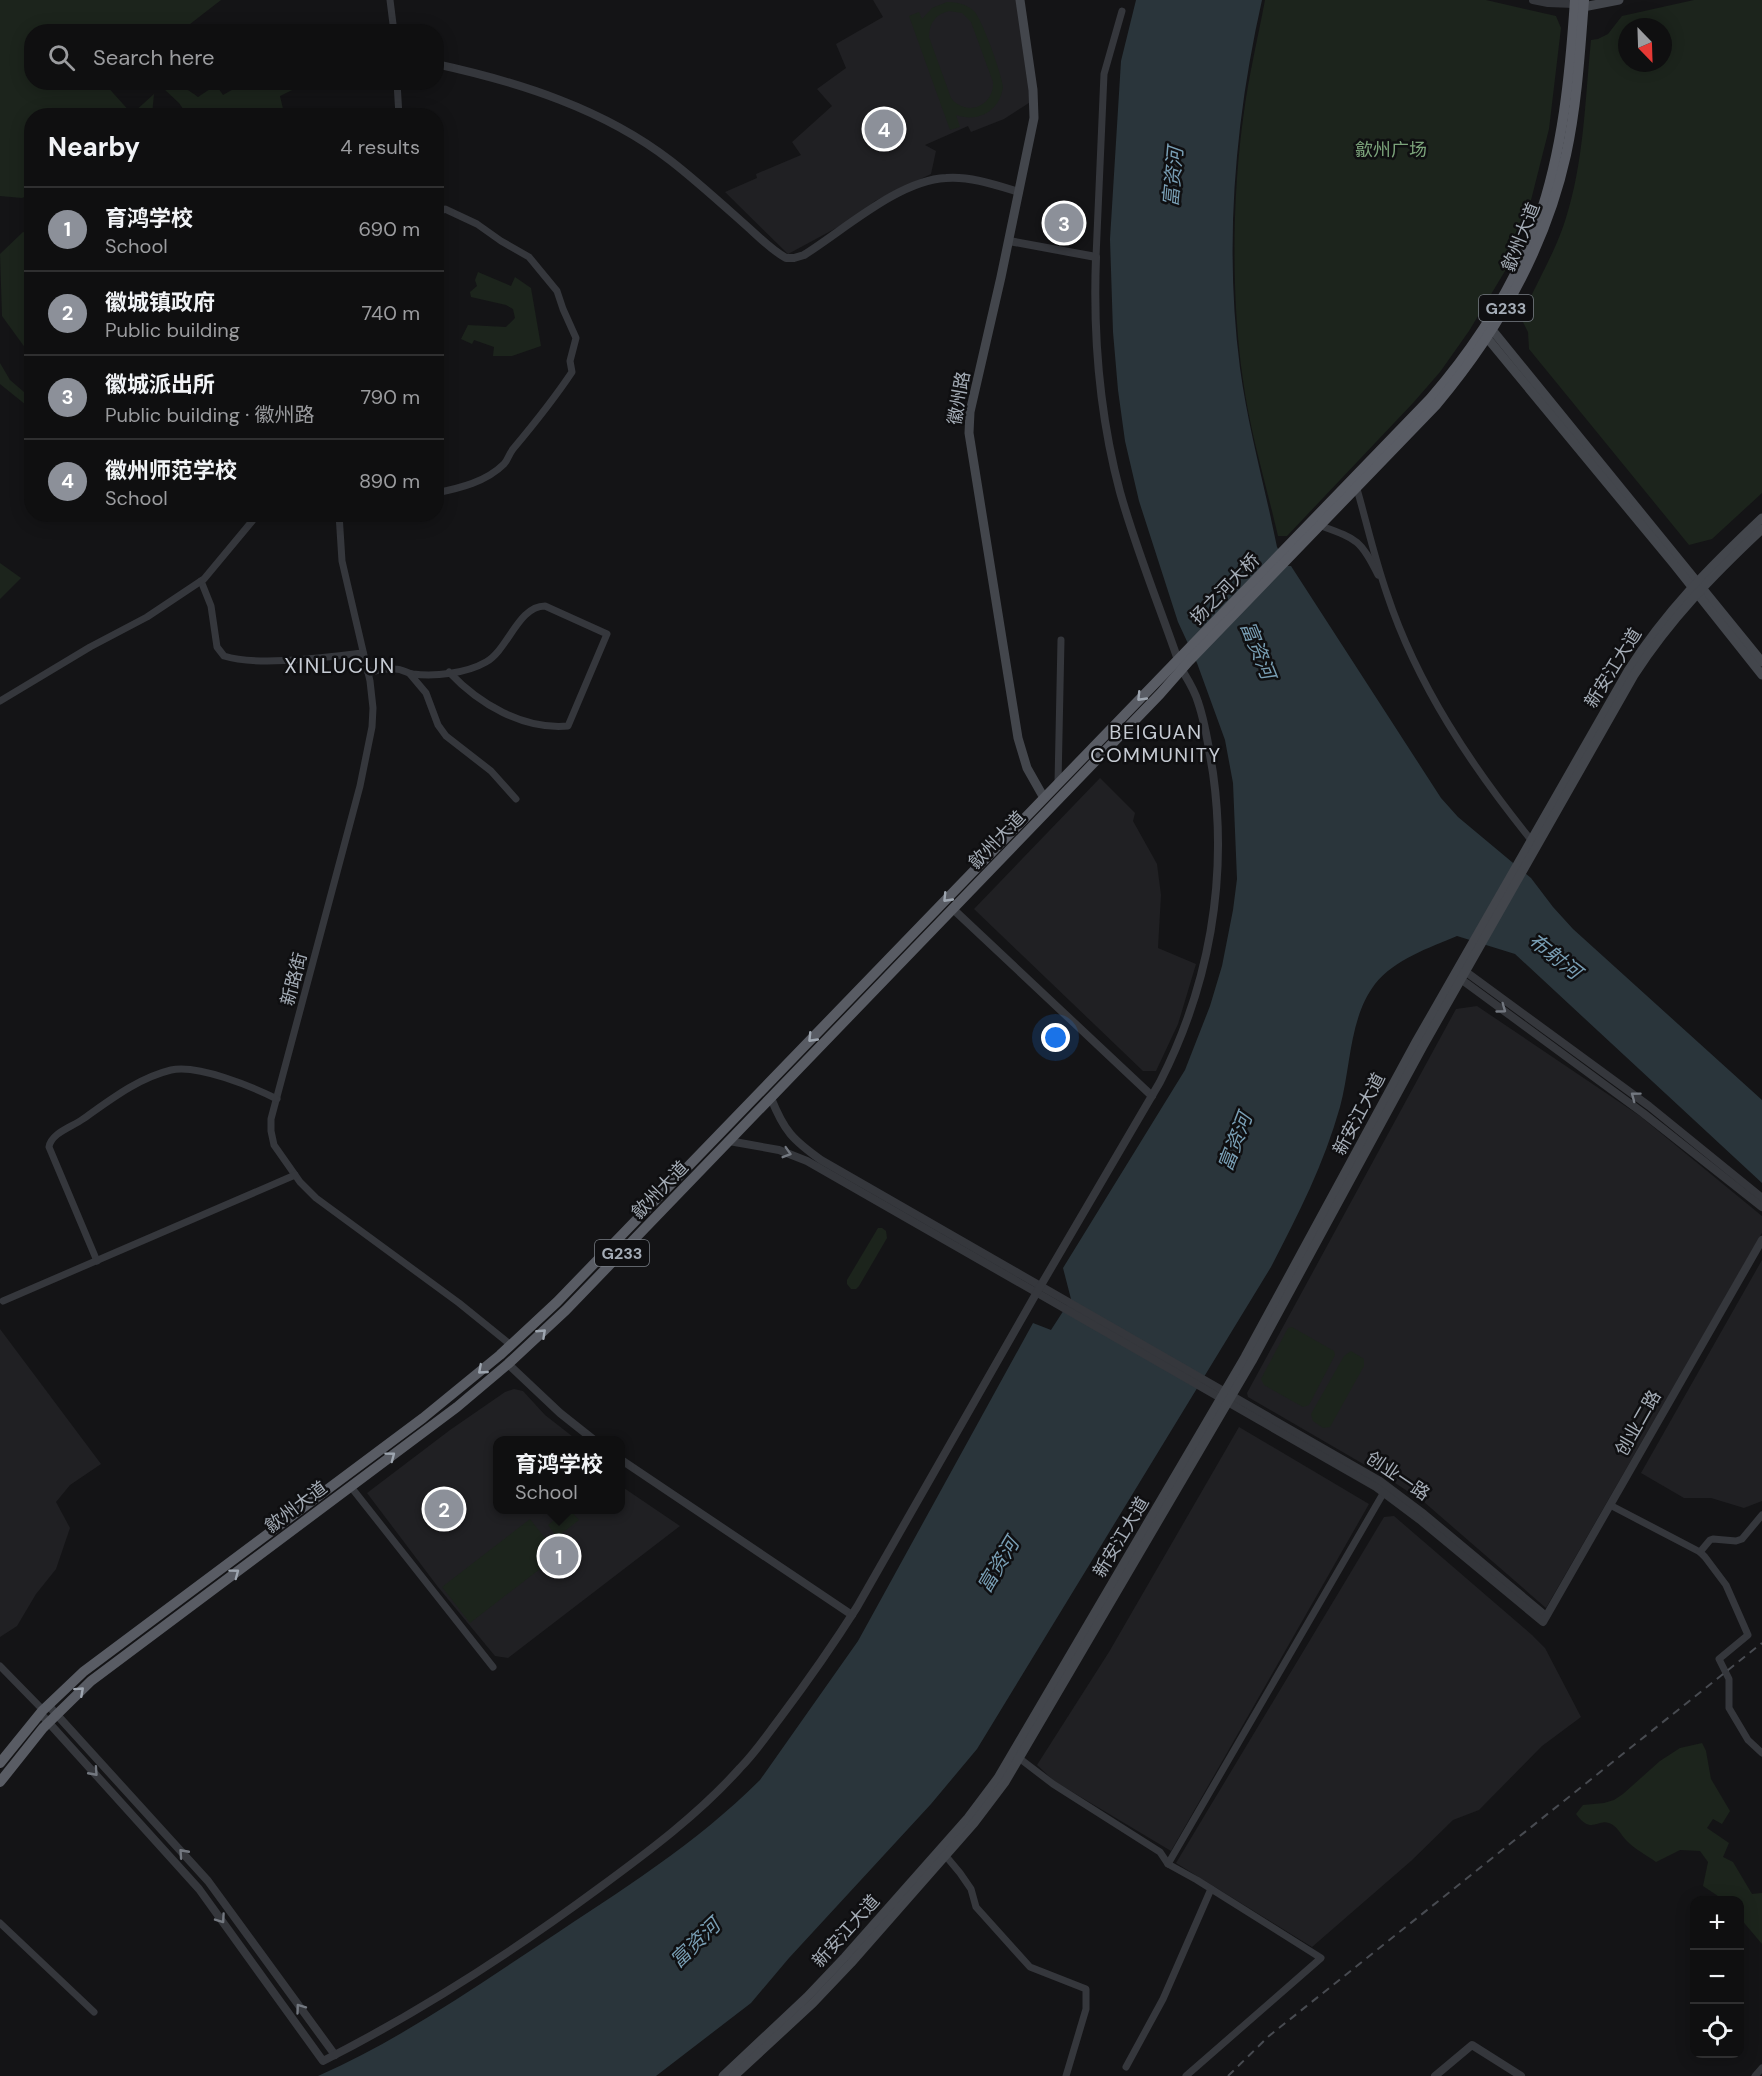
<!DOCTYPE html>
<html lang="en">
<head>
<meta charset="utf-8">
<style>
  :root { --surface:#0f0f10; --page:#1d1d1e; --text:#f1f3f6; --muted:#9b9c9f; --line:#2f2f30; --accent:#8c9099 }
  body { margin:0; font-family:"DM Sans","Noto Sans SC",sans-serif; background:var(--page); color:var(--text) }
  .controls { position:absolute; right:18px; bottom:18px; display:grid; overflow:hidden; border-radius:12px; box-shadow:0 3px 15px #0003 }
  .controls button { width:54px; height:54px; display:grid; place-items:center; padding:0; border:0; border-bottom:2px solid var(--line); background:var(--surface); color:var(--text); font:30px sans-serif }
  .compass { position:absolute; left:1618px; top:18px; width:54px; height:54px; border-radius:50%; background:var(--surface); box-shadow:0 3px 15px #0003; rotate:157deg }
  .you { position:absolute; left:1056px; top:1038px; width:21px; height:21px; margin:-15px; border:4px solid #fff; border-radius:50%; background:#1a73e8; box-shadow:0 0 0 9px #1a73e833 }
  .badge { display:grid; place-items:center; width:39px; height:39px; border-radius:50%; background:var(--accent); color:#fff; font-size:20px; font-weight:700 }
  .pin { position:absolute; translate:-50% -50%; border:3px solid #fff; box-shadow:0 2px 6px #0006 }
  .popup { position:absolute; left:493px; top:1436px; width:132px; height:78px; box-sizing:border-box; display:grid; place-content:center; border-radius:12px; background:var(--surface); filter:drop-shadow(0 2px 4px #0005); font-size:20px; white-space:nowrap; color:var(--muted) }
  .popup b { font-size:22px; color:var(--text) }
  .popup::after { content:''; position:absolute; left:50%; top:100%; margin-left:-12px; border:12px solid transparent; border-top-color:var(--surface) }
  .list { margin:0; padding:0; list-style:none }
  h2 { display:flex; justify-content:space-between; align-items:center; height:78px; margin:0; padding:0 24px; font-size:26px }
  h2 small { font-size:20px; font-weight:400; color:var(--muted) }
  .list li { display:grid; grid-template-columns:39px 1fr auto; gap:18px; align-items:center; box-sizing:border-box; height:84px; padding:0 24px; border-top:2px solid var(--line) }
  .list b { display:block; font-size:22px; white-space:nowrap }
  .list p { margin:0; font-size:20px; white-space:nowrap; color:var(--muted) }
  .list em { font-size:20px; font-style:normal; color:var(--muted) }
  .icon { flex:none; width:33px; height:33px; fill:none; stroke:currentColor; stroke-width:2; stroke-linecap:round; stroke-linejoin:round }
  .map { position:relative; flex:none; width:1762px; height:2076px; overflow:hidden }
  .search { position:absolute; background:var(--surface); box-shadow:0 3px 15px #0003; left:24px; top:24px; width:420px; height:66px; display:flex; align-items:center; gap:15px; box-sizing:border-box; padding:0 21px; border-radius:24px; color:var(--muted); font-size:22px }
  .panel { position:absolute; background:var(--surface); box-shadow:0 3px 15px #0003; left:24px; top:108px; width:420px; height:414px; border-radius:24px }
  .map>svg:first-child { display:block }
  .built { fill:#202023 }
  .green { fill:#1c241c; fill-rule:evenodd }
  .water { fill:#2a353b }
  .lines { fill:none; stroke-linecap:round; stroke-linejoin:round }
  .minor { stroke:#35373c; stroke-width:7 }
  .tertiary { stroke:#35373c; stroke-width:8 }
  .secondary { stroke:#43464c; stroke-width:9 }
  .trunk { stroke:#595c64; stroke-width:10 }
  .rail { stroke:#484b51; stroke-width:2; stroke-dasharray:8 6; stroke-linecap:butt }
  .oneway { stroke:#9da5af }
  .oneway2 { stroke:#737880 }
  .labels { text-anchor:middle; stroke-width:5; stroke-linejoin:round; paint-order:stroke }
  .shield { fill:#0f0f11; stroke:#787e85; stroke-width:1.5 }
  .shield-label { font-size:16px; font-weight:bold; fill:#a5adb7 }
  .park-label { font-size:18px; fill:#7ca47b; stroke:#0f0f11 }
  .street-label { font-size:18px; fill:#a5adb7; stroke:#0f0f11 }
  .water-label { font-size:20px; font-style:italic; fill:#799fb5; stroke:#0f0f11 }
  .neighbourhood-label { font-size:20px; letter-spacing:1.5px; fill:#c6cbd3; stroke:#0f0f11 }
  .quarter-label { font-size:21px; letter-spacing:1.5px; fill:#c6cbd3; stroke:#0f0f11 }
</style>
</head>
<body>
<div class="map">
<svg width="1762" height="2076" viewBox="0 0 1762 2076">
  <rect width="100%" height="100%" fill="#141416"/>
  <!-- built -->
  <g class="built">
    <polygon points="873,0 1016,0 1032,101 1004,119 971,132 968,126 925,145 936,151 931,174 875,201 853,219 788,254 725,192 757,178 756,174 801,155 792,142 832,106 817,89 846,68 836,44 883,17"/>
    <polygon points="1100,778 1135,813 1133,821 1157,864 1161,895 1158,948 1196,964 1178,1024 1156,1071 1143,1071 974,909"/>
    <polygon points="1477,1006 1640,1116 1762,1216 1762,1233 1546,1608 1424,1502 1389,1479 1248,1397 1247,1393 1456,1009"/>
    <polygon points="1762,1260 1762,1501 1744,1508 1711,1498 1684,1498 1641,1473"/>
    <polygon points="0,1329 101,1464 70,1485 56,1502 70,1528 56,1569 36,1594 17,1626 0,1637"/>
    <polygon points="514,1389 523,1391 545,1415 577,1440 498,1440 498,1510 620,1510 621,1486 680,1526 508,1658 495,1656 438,1587 367,1493 450,1430 505,1392"/>
    <polygon points="1239,1427 1369,1504 1171,1851 1054,1781 1037,1765 1109,1652"/>
    <polygon points="1394,1516 1532,1635 1545,1648 1581,1717 1542,1746 1479,1810 1453,1820 1411,1861 1312,1947 1176,1863 1384,1517"/>
  </g>
  <!-- green -->
  <g class="green">
    <polygon points="0,0 221,0 181,31 32,32 32,82 104,83 132,114 154,94 152,115 32,116 31,194 22,198 0,196"/>
    <path d="M 1265,0 L 1486,0 L 1556,16 L 1561,28 L 1549,129 L 1528,212 L 1515,250 L 1505,271 L 1469,331 L 1440,372 L 1413,403 L 1287,536 L 1278,536 C 1266,484 1250,432 1243,380 C 1231,298 1232,194 1244,112 C 1249,75 1258,37 1265,0 Z"/>
    <path d="M 1694,0 L 1762,0 L 1762,493 L 1712,539 L 1689,545 L 1529,349 L 1528,332 L 1521,318 C 1535,285 1554,255 1565,221 C 1584,164 1585,100 1591,40 L 1598,39 L 1608,34 L 1622,16 ZM 1627,27 L 1663,27 L 1663,63 L 1627,63 Z"/>
    <path d="M 947,2 C 957,2 966,4 974,11 C 982,19 1002,75 1003,87 C 1000,111 978,123 956,115 L 960,127 L 950,130 L 909,16 L 919,12 L 922,19 L 932,8 ZM 949,11 L 962,13 L 971,22 L 993,82 C 994,107 966,117 951,98 L 929,37 C 929,23 936,14 949,11 Z"/>
    <path d="M 244,83 L 248,83 L 255,88 C 268,80 281,80 294,89 L 280,96 L 284,113 L 274,115 L 188,116 L 179,103 L 164,89 C 179,83 187,89 198,97 L 216,85 L 223,95 Z"/>
    <polygon points="23,232 29,233 31,237 29,252 32,258 31,372 26,349 2,316 0,254"/>
    <polygon points="478,272 511,286 515,277 531,288 541,346 512,356 493,356 494,347 474,340 472,344 461,339 468,325 506,327 515,318 513,309 506,305 471,297 470,292 477,286 475,280"/>
    <polygon points="0,363 10,380 31,398 31,409 0,384"/>
    <polygon points="0,563 21,578 0,599"/>
    <polygon points="878,1228 882,1228 886,1231 887,1238 859,1286 856,1289 851,1289 847,1284 847,1280"/>
    <polygon points="1292,1327 1334,1351 1335,1355 1309,1405 1303,1407 1264,1385 1261,1379 1288,1328"/>
    <polygon points="1351,1351 1364,1359 1364,1366 1330,1427 1323,1428 1313,1421 1311,1414 1344,1356"/>
    <polygon points="567,1510 570,1510 579,1520 557,1537 548,1525"/>
    <polygon points="530,1519 558,1555 470,1623 442,1587"/>
    <path d="M 1702,1743 L 1706,1751 L 1711,1779 L 1730,1811 L 1722,1824 L 1713,1819 L 1707,1828 L 1729,1843 L 1723,1857 L 1733,1862 L 1752,1894 L 1762,1893 L 1762,1944 L 1740,1918 L 1740,1900 L 1724,1900 L 1703,1886 L 1708,1862 L 1700,1851 L 1680,1850 L 1656,1862 C 1646,1855 1633,1848 1625,1839 C 1620,1833 1617,1826 1609,1823 C 1596,1819 1592,1835 1576,1814 L 1583,1805 L 1604,1803 L 1614,1800 L 1623,1794 L 1660,1761 L 1680,1748 Z"/>
  </g>
  <!-- water -->
  <path class="water" d="M 1136,0 L 1262,0 C 1235,120 1224,245 1240,368 C 1248,428 1265,487 1277,547 L 1288,566 L 1291,566 L 1441,798 L 1458,817 L 1531,878 L 1553,907 L 1573,929 L 1762,1100 L 1762,1183 L 1515,954 L 1457,936 C 1429,948 1395,959 1375,984 C 1349,1018 1351,1067 1340,1107 C 1324,1164 1298,1215 1271,1267 L 977,1749 L 931,1804 L 789,1958 L 751,2003 L 656,2076 L 318,2076 C 398,2041 472,1989 545,1941 C 620,1891 696,1844 760,1780 L 858,1641 L 1033,1323 L 1051,1330 L 1071,1299 L 1063,1268 L 1185,1070 L 1210,1006 L 1222,966 L 1233,910 L 1237,879 L 1233,783 L 1225,740 L 1197,663 L 1178,622 L 1139,501 L 1125,441 L 1118,390 L 1113,332 L 1110,239 L 1121,61 Z"/>
  <g class="lines">
    <!-- minor -->
    <g class="minor">
      <polyline points="390,0 394,32"/>
      <polyline points="397,82 399,116"/>
      <path d="M 436,214 L 445,209 L 477,224 L 501,241 L 529,257 L 557,291 L 563,309 L 576,338 L 570,361 L 572,372 C 554,399 534,424 513,449 C 509,454 508,460 504,464 C 486,482 460,488 436,493"/>
      <polyline points="1096,257 1104,74 1122,11"/>
      <path d="M 1357,489 C 1367,524 1375,560 1387,594 C 1417,685 1472,767 1532,841"/>
      <polyline points="339,514 342,561 370,681 373,708 372,727 360,786 271,1119 271,1131 274,1145 300,1182 316,1198 459,1303 511,1345"/>
      <path d="M 1321,526 C 1357,539 1361,540 1378,575"/>
      <path d="M 201,581 L 211,606 L 217,647 L 224,656 C 258,667 327,657 363,653"/>
      <path d="M 368,673 C 376,671 386,668 395,669 C 402,669 407,673 413,674 C 435,677 467,673 486,662 C 508,650 518,606 545,606 L 607,634 L 568,726 C 523,730 479,704 449,672"/>
      <polyline points="410,674 426,693 438,725 446,736 491,771 516,799"/>
      <polyline points="0,701 90,647 147,617 204,579 258,514"/>
      <polyline points="1058,783 1061,640"/>
      <path d="M 97,1261 L 49,1147 C 51,1133 72,1127 83,1119 C 110,1100 138,1078 171,1070 C 198,1064 253,1087 277,1099"/>
      <polyline points="3,1301 295,1175"/>
      <polyline points="351,1487 493,1667"/>
      <polyline points="1610,1505 1700,1552 1705,1557 1726,1585 1748,1635 1719,1659 1729,1679 1729,1708 1748,1740 1762,1753"/>
      <polyline points="1700,1552 1710,1540 1713,1539 1736,1541 1742,1539 1762,1515"/>
      <polyline points="0,1666 43,1710"/>
      <polyline points="1019,1758 1053,1784 1160,1852 1168,1864 1197,1880 1321,1958 1186,2076"/>
      <polyline points="945,1855 960,1873 971,1889 976,1907 1030,1967 1086,1989 1086,2009 1066,2076"/>
      <polyline points="1168,1864 1384,1492"/>
      <polyline points="0,1923 94,2012"/>
      <polyline points="1126,2067 1163,1999 1211,1889"/>
      <polyline points="1755,2076 1762,2068"/>
    </g>
    <!-- tertiary -->
    <g class="tertiary">
      <polyline points="1533,0 1548,3 1574,4"/>
      <path d="M 436,64 C 519,82 604,109 671,161 C 698,182 724,206 750,229 C 761,239 773,251 786,258 L 794,258 L 804,255 C 844,230 899,180 946,178 C 970,176 996,185 1019,192"/>
      <path d="M 1009,241 L 1096,257 C 1093,335 1100,417 1120,492 C 1136,549 1159,605 1178,660"/>
      <polyline points="953,909 1152,1096"/>
      <polyline points="1462,969 1649,1106 1762,1198"/>
      <polyline points="1458,977 1643,1113 1762,1207"/>
      <path d="M 771,1098 C 784,1131 793,1140 821,1160 L 1380,1481 L 1424,1514 L 1546,1616"/>
      <polyline points="729,1141 779,1150 807,1161 1376,1487 1420,1520 1543,1622 1762,1240"/>
      <polyline points="508,1364 560,1413 594,1440"/>
      <polyline points="620,1459 852,1615"/>
      <polyline points="48,1705 208,1881 335,2055"/>
      <path d="M 40,1713 L 199,1889 L 323,2061 C 420,2012 511,1953 599,1888 C 648,1852 699,1814 740,1768 C 755,1753 767,1735 780,1718 C 807,1682 833,1645 857,1607 L 1037,1292 L 1160,1082 C 1209,986 1228,880 1213,773 C 1209,750 1206,725 1198,702 C 1195,691 1188,680 1182,670"/>
      <polyline points="1435,2076 1472,2045 1521,2076"/>
    </g>
    <!-- secondary -->
    <g class="secondary">
      <polyline points="1020,0 1033,90 1034,118 1001,277 970,412 969,433 1018,738 1027,768 1044,798"/>
      <polyline points="1579,6 1583,7 1619,0"/>
      <polyline points="1489,326 1762,662"/>
      <polyline points="1483,333 1673,563 1762,675"/>
      <path d="M 723,2076 L 807,1997 L 845,1957 L 968,1818 L 998,1778 L 1245,1357 L 1416,1042 L 1628,671 C 1666,611 1711,566 1762,518"/>
      <path d="M 734,2076 L 813,2003 L 851,1963 L 974,1823 L 1005,1782 L 1252,1361 L 1423,1046 L 1634,675 C 1670,619 1714,574 1762,529"/>
    </g>
    <!-- trunk -->
    <g class="trunk">
      <path d="M 0,1763 L 43,1710 L 83,1672 L 423,1418 L 500,1355 L 557,1302 L 1430,399 C 1476,346 1514,287 1538,221 C 1563,150 1570,74 1575,0"/>
      <path d="M 0,1782 L 43,1728 L 91,1681 L 457,1407 L 508,1364 L 566,1310 L 1160,694 L 1189,661 L 1436,405 C 1498,331 1545,250 1566,155 C 1577,104 1580,52 1584,0"/>
    </g>
    <!-- rail -->
    <polyline class="rail" points="1228,2076 1269,2036 1762,1643"/>
  </g>
  <!-- one-way arrows -->
  <defs><path id="oneway-chevron" d="M-2-3.5L2.5 0L-2 3.5" fill="none" stroke-width="1.6" stroke-linecap="round" stroke-linejoin="round" transform="scale(1.5)"/></defs>
  <g class="oneway">
    <use href="#oneway-chevron" transform="translate(1141 697) rotate(134)"/>
    <use href="#oneway-chevron" transform="translate(947 898) rotate(134)"/>
    <use href="#oneway-chevron" transform="translate(812 1038) rotate(134)"/>
    <use href="#oneway-chevron" transform="translate(542 1333) rotate(-43)"/>
    <use href="#oneway-chevron" transform="translate(482 1370) rotate(139)"/>
    <use href="#oneway-chevron" transform="translate(391 1456) rotate(-37)"/>
    <use href="#oneway-chevron" transform="translate(235 1573) rotate(-37)"/>
    <use href="#oneway-chevron" transform="translate(80 1691) rotate(-42)"/>
  </g>
  <g class="oneway2">
    <use href="#oneway-chevron" transform="translate(1502 1009) rotate(36)"/>
    <use href="#oneway-chevron" transform="translate(1635 1096) rotate(-143)"/>
    <use href="#oneway-chevron" transform="translate(787 1153) rotate(17)"/>
    <use href="#oneway-chevron" transform="translate(94 1772) rotate(48)"/>
    <use href="#oneway-chevron" transform="translate(183 1853) rotate(-132)"/>
    <use href="#oneway-chevron" transform="translate(221 1919) rotate(55)"/>
    <use href="#oneway-chevron" transform="translate(300 2008) rotate(-126)"/>
  </g>
  <g class="labels">
    <!-- shield labels -->
    <g class="shield">
      <rect x="1479" y="295" width="54" height="26" rx="4.5"/>
      <rect x="595" y="1240" width="54" height="26" rx="4.5"/>
    </g>
    <g class="shield-label">
      <text x="1506" y="314">G233</text>
      <text x="622" y="1259">G233</text>
    </g>
    <!-- park labels -->
    <g class="park-label">
      <text x="1391" y="156">歙州广场</text>
    </g>
    <!-- street labels -->
    <g class="street-label">
      <text transform="translate(1521 237) rotate(-68)" y="6">歙州大道</text>
      <text transform="translate(959 398) rotate(-80)" y="6">徽州路</text>
      <text transform="translate(1225 589) rotate(-46)" y="6">扬之河大桥</text>
      <text transform="translate(1613 668) rotate(-58)" y="6">新安江大道</text>
      <text transform="translate(997 840) rotate(-46)" y="6">歙州大道</text>
      <text transform="translate(294 979) rotate(-75)" y="6">新路街</text>
      <text transform="translate(1359 1114) rotate(-62)" y="6">新安江大道</text>
      <text transform="translate(660 1190) rotate(-46)" y="6">歙州大道</text>
      <text transform="translate(1638 1423) rotate(-60)" y="6">创业二路</text>
      <text transform="translate(1398 1476) rotate(34)" y="6">创业一路</text>
      <text transform="translate(296 1507) rotate(-37)" y="6">歙州大道</text>
      <text transform="translate(1121 1537) rotate(-59)" y="6">新安江大道</text>
      <text transform="translate(846 1931) rotate(-48)" y="6">新安江大道</text>
    </g>
    <!-- water labels -->
    <g class="water-label">
      <text transform="translate(1173 177) rotate(-85)" y="7">富资河</text>
      <text transform="translate(1258 650) rotate(68)" y="7">富资河</text>
      <text transform="translate(1555 956) rotate(38)" y="7">布射河</text>
      <text transform="translate(1235 1142) rotate(-69)" y="7">富资河</text>
      <text transform="translate(998 1565) rotate(-59)" y="7">富资河</text>
      <text transform="translate(695 1943) rotate(-44)" y="7">富资河</text>
    </g>
    <!-- neighbourhood labels -->
    <g class="neighbourhood-label">
      <text x="1156" y="739">BEIGUAN<tspan x="1156" dy="23">COMMUNITY</tspan></text>
    </g>
    <!-- quarter labels -->
    <g class="quarter-label">
      <text x="340" y="673">XINLUCUN</text>
    </g>
  </g>
</svg>
<div class="controls">
<button>+</button>
<button>−</button>
<button><svg class="icon" aria-label="locate" viewBox="0 0 24 24"><circle cx="12" cy="12" r="6"/><path d="M12 2v4M12 18v4M2 12h4M18 12h4"/></svg></button>
</div>
<svg class="compass" viewBox="-18 -18 36 36"><path d="M0-13l5 13h-10z" fill="#e53935"/><path d="M0 13l5-13h-10z" fill="#9b9c9f"/></svg>
<div class="you"></div>
<div class="pin badge" style="left:559px;top:1556px">1</div>
<div class="popup"><b>育鸿学校</b>School</div>
<div class="pin badge" style="left:444px;top:1509px">2</div>
<div class="pin badge" style="left:1064px;top:223px">3</div>
<div class="pin badge" style="left:884px;top:129px">4</div>
<div class="search"><svg class="icon" aria-label="search" viewBox="0 0 24 24"><circle cx="10" cy="10" r="6"/><path d="M15 15l6 6"/></svg>Search here</div>
<section class="panel">
<h2>Nearby<small>4 results</small></h2>
<ul class="list">
<li><span class="badge">1</span><div><b>育鸿学校</b><p>School</p></div><em>690 m</em></li>
<li><span class="badge">2</span><div><b>徽城镇政府</b><p>Public building</p></div><em>740 m</em></li>
<li><span class="badge">3</span><div><b>徽城派出所</b><p>Public building · 徽州路</p></div><em>790 m</em></li>
<li><span class="badge">4</span><div><b>徽州师范学校</b><p>School</p></div><em>890 m</em></li>
</ul>
</section>
</div>
</body>
</html>
